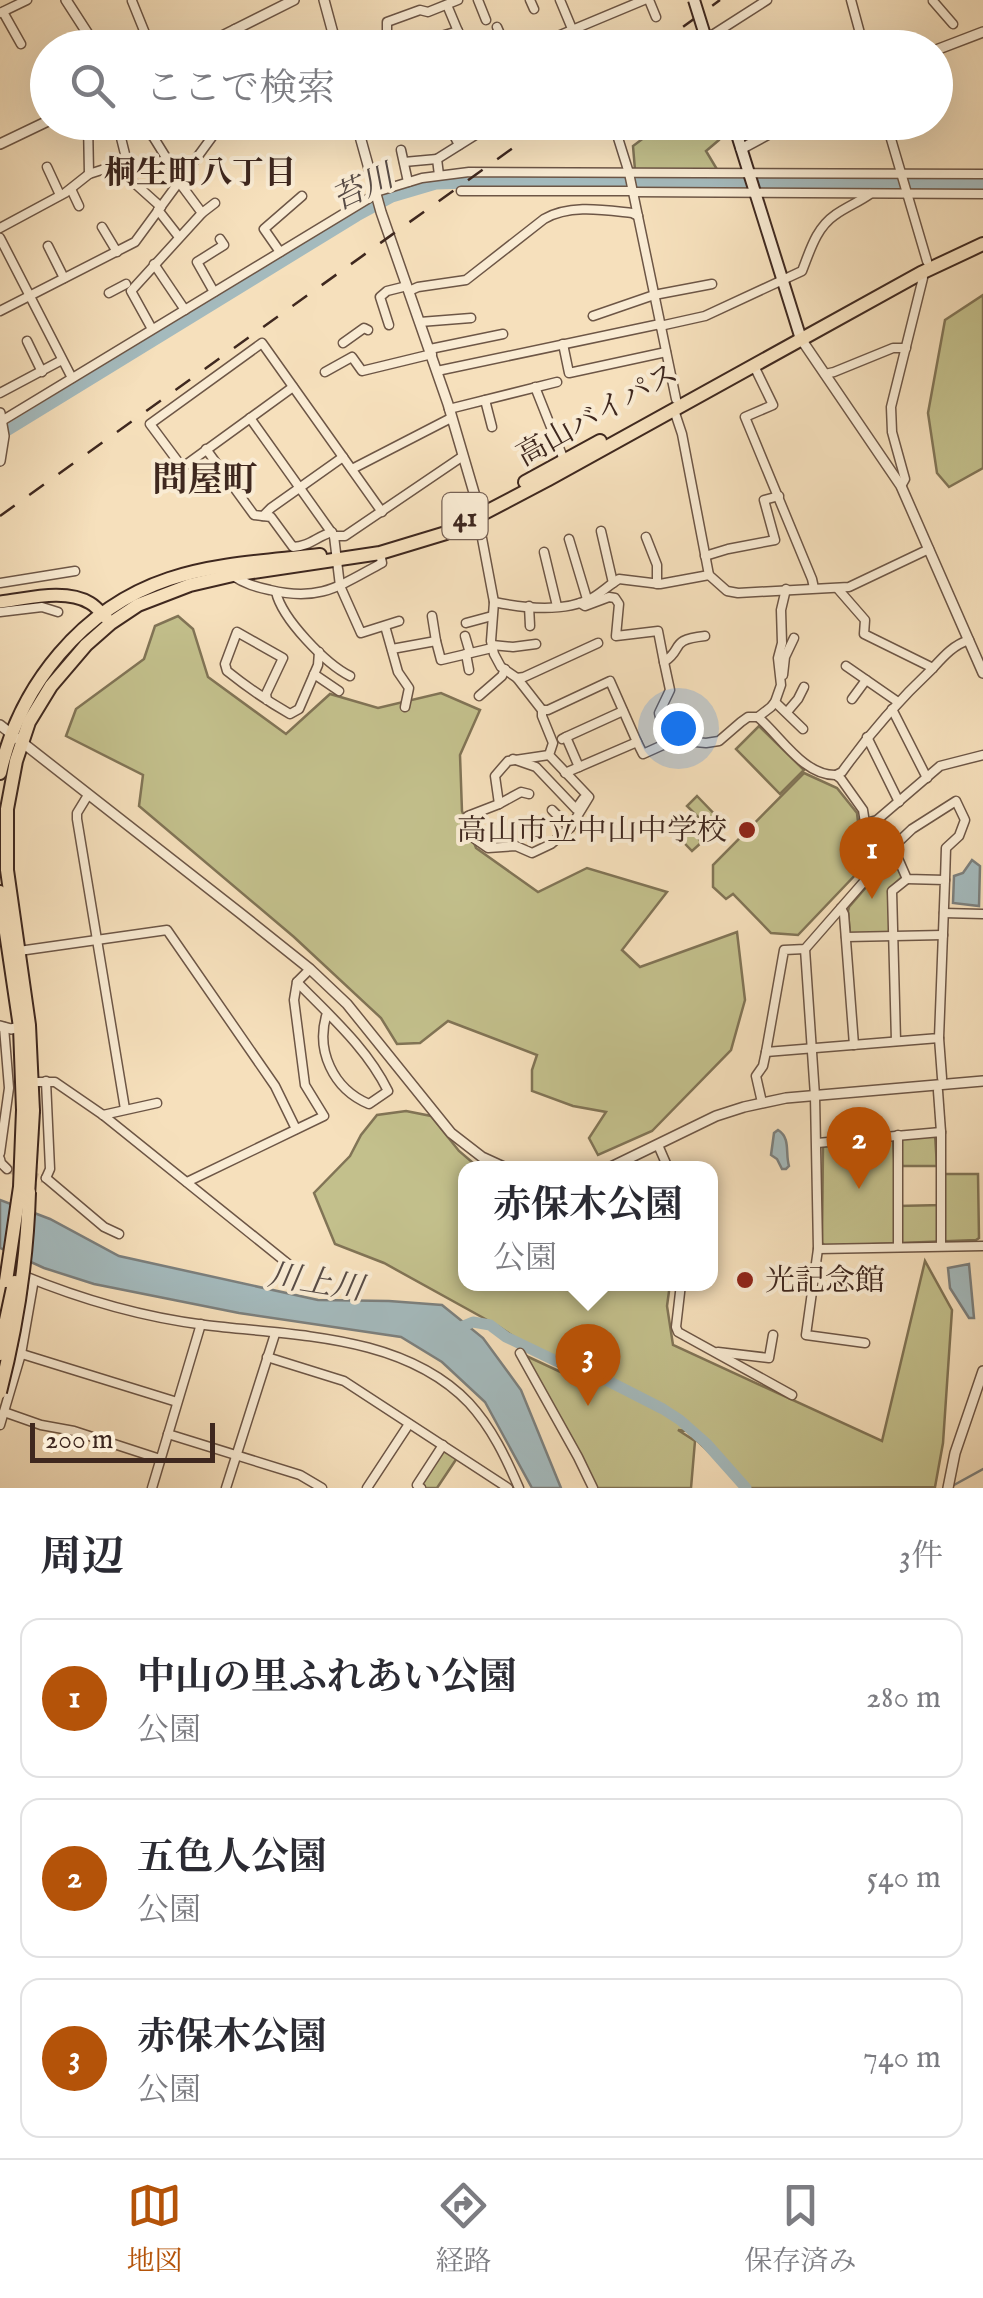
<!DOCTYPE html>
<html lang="ja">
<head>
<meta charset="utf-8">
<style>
  :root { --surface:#fff; --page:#f2f2f3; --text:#2b2b33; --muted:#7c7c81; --line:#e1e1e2; --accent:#b45309 }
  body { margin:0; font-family:"IM FELL English","Noto Serif JP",serif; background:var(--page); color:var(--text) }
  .scale { position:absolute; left:30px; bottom:25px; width:185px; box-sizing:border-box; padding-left:10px; border:5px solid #3f281f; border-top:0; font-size:28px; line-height:35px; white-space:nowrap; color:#3f281f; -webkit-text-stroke:8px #f9ebd3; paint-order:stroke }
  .you { position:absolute; left:678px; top:728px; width:35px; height:35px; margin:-25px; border:8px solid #fff; border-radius:50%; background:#1a73e8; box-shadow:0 0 0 15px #1a73e833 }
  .badge { display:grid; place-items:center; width:65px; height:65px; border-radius:50%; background:var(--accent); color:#fff; font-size:32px; font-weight:700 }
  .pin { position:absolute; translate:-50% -82px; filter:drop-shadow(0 2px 5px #0008) }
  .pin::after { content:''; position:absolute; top:52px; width:35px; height:30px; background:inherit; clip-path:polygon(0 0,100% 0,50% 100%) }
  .popup { position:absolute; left:458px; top:1161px; width:260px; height:130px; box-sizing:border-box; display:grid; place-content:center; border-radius:20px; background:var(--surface); filter:drop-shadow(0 2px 8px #0005); font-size:32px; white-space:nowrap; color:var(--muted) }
  .popup b { font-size:38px; color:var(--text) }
  .popup::after { content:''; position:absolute; left:50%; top:100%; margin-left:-20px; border:20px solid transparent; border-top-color:var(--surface) }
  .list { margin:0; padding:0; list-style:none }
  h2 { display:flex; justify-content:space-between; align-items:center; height:130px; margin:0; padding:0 40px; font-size:42px }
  h2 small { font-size:32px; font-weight:400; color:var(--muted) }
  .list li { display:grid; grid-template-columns:65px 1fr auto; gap:30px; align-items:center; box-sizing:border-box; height:160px; margin:0 20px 20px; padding:0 20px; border:2px solid var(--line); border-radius:20px }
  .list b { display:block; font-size:38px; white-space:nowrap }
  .list p { margin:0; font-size:32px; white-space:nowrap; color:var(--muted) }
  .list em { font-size:32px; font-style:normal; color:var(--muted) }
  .icon { flex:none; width:55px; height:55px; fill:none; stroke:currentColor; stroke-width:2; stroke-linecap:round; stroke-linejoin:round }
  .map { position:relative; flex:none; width:983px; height:1488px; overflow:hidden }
  .search { position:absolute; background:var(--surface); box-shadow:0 10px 40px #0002; left:30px; right:30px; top:30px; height:110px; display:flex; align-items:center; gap:25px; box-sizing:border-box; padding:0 35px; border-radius:55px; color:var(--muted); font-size:38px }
  .sheet { height:670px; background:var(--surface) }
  nav { display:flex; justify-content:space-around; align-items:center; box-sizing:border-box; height:140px; border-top:2px solid var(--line); background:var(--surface); font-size:28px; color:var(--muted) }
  nav a { display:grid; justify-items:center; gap:5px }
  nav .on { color:var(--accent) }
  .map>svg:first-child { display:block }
  .green { fill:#c3c08c; stroke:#817456; stroke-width:2.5 }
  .water { fill:#a4babd; stroke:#7c807e; stroke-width:2.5 }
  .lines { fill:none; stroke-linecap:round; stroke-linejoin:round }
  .stream { stroke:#7c807e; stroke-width:2.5 }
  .river { stroke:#a4babd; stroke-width:11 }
  .minor-tunnel { stroke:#d1bb9d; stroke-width:8; stroke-dasharray:8 4; stroke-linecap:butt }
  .minor-casing { stroke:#6d5646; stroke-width:11 }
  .tertiary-casing { stroke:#6d5646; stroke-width:12 }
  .secondary-casing { stroke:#3f281f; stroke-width:14 }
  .primary-casing { stroke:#3f281f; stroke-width:15 }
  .trunk-casing { stroke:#3f281f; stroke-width:16 }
  .motorway-casing { stroke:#3f281f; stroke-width:18 }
  .minor { stroke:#f9ebd3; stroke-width:8 }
  .tertiary { stroke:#f9ebd3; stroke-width:9 }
  .secondary { stroke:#f9ebd3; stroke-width:10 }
  .primary { stroke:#f6e0bc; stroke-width:11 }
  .trunk { stroke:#f6e0bc; stroke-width:12 }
  .motorway { stroke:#f6e0bc; stroke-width:14 }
  .rail { stroke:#3f281f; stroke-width:2.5; stroke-dasharray:18 18; stroke-linecap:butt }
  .secondary-bridge-casing { stroke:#3f281f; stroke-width:14; stroke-linecap:butt }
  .trunk-bridge-casing { stroke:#3f281f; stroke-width:16; stroke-linecap:butt }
  .motorway-bridge-casing { stroke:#3f281f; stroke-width:18; stroke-linecap:butt }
  .secondary-bridge { stroke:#f9ebd3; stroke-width:10 }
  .trunk-bridge { stroke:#f6e0bc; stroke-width:12 }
  .motorway-bridge { stroke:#f6e0bc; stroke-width:14 }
  .poi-dot { fill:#8f2418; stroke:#f9ebd3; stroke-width:4 }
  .labels { text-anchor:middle; stroke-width:8; stroke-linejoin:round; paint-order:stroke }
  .shield { fill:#f9ebd3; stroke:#776255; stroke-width:2.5 }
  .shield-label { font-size:28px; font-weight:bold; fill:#3f281f }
  .street-label { font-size:30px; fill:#3f281f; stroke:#f9ebd3 }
  .poi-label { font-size:30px; fill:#3f281f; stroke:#f9ebd3; text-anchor:end }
  .neighbourhood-label { font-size:32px; font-weight:bold; fill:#3f281f; stroke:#f9ebd3 }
  .water-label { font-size:32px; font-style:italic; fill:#584c46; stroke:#f9ebd3 }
  .quarter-label { font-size:35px; font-weight:bold; fill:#3f281f; stroke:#f9ebd3 }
</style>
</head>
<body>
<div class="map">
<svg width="983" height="1488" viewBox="0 0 983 1488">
  <rect width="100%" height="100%" fill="#f6e0bc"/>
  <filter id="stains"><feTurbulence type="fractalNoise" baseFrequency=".002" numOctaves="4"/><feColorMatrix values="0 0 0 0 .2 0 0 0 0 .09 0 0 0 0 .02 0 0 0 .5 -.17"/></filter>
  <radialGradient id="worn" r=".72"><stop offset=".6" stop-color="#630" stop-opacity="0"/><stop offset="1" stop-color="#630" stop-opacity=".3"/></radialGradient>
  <!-- green -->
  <g class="green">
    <polygon points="654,123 715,123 719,140 706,151 718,171 635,170 633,146 649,134"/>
    <polygon points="983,295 983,468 949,487 937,473 928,413 945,320"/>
    <polygon points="178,616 193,629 208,677 286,734 330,694 378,708 441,693 480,710 460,755 462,811 476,848 538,892 587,868 667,892 622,950 640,967 737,932 745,1000 731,1050 652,1131 598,1155 589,1138 606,1112 573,1106 532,1091 532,1070 537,1055 448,1021 420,1043 397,1044 381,1018 294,937 139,806 143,775 66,736 76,709 144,659 155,626"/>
    <polygon points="759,726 804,770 780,794 736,749"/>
    <polygon points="804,773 837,788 857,813 861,847 859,871 798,935 771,933 733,894 726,899 713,887 713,865"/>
    <polygon points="697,796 722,822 712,831 687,806"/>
    <polygon points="676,816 702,842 692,851 667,825"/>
    <polygon points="889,850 903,876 888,891 890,930 888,933 850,934 848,911 849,907 874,878 876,853"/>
    <polygon points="406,1111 431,1116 459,1151 479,1168 466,1168 466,1284 670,1284 667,1306 673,1345 882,1441 925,1261 952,1310 943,1443 935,1487 747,1488 687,1431 678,1430 695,1441 691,1488 593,1488 520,1353 580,1381 498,1326 384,1263 335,1244 314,1193 350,1156 361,1135 377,1115"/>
    <polygon points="935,1135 937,1166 902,1166 901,1139"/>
    <polygon points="893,1139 897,1206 942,1205 943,1174 978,1174 979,1238 976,1240 825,1246 822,1243 823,1145"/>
    <polygon points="445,1450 457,1458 437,1488 425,1488 421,1482 442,1451"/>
  </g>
  <!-- water -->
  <g class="water">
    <polygon points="972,860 980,866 979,906 953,903 954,876 963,873"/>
    <path d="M 778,1130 C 791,1138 785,1153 789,1166 L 786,1169 L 782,1169 L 777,1159 L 771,1155 L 774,1133 Z"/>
    <polygon points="0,1200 50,1219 119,1256 318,1300 389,1301 442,1305 483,1338 521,1390 561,1488 532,1488 485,1402 442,1362 401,1337 239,1313 94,1284 44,1268 0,1248"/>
    <polygon points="969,1264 974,1318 969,1318 950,1288 948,1268"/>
  </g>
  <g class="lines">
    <!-- stream -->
    <polyline class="stream" points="954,1485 983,1469"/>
    <!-- river -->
    <g class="river">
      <polyline points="0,435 357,216 392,197 436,184 507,182 983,184"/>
      <polyline points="456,1329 473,1322 490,1325 506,1337 556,1361 571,1362 663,1409 680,1420 706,1443 746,1488"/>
    </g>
    <!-- minor-tunnel -->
    <polyline class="minor-tunnel" points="7,1169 43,1179"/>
    <defs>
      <g id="minor">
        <polyline points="478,0 486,20"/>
        <polyline points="530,0 534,9"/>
        <polyline points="560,0 580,48"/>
        <polyline points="649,0 656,17"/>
        <polyline points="851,0 864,48"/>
        <polyline points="132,1 151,48"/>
        <polyline points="933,1 953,24"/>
        <polyline points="447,5 465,48"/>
        <polyline points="3,12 21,44"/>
        <polyline points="0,13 27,0"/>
        <polyline points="497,27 506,48"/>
        <polyline points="235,29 241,48"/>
        <polyline points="73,48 90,37"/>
        <polyline points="387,48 387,22 420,10 428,12 458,0"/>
        <polyline points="401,48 458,31"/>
        <polyline points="529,48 644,0"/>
        <polyline points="692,48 767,0"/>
        <polyline points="48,67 48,69"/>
        <polyline points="88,122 89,174"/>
        <polyline points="144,122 180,180"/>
        <polyline points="416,122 416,130"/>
        <polyline points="447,122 459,145"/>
        <polyline points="613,122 629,173 676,399"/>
        <polyline points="886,122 927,261"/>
        <polyline points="434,127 443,122"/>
        <polyline points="152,136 174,122"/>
        <polyline points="401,150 408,182"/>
        <polyline points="404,162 437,159"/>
        <polyline points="47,167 60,195"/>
        <polyline points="439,175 437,159 496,122"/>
        <polyline points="132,181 161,207"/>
        <polyline points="71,189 79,206"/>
        <polyline points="461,191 633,191"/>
        <polyline points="376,192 422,178 469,172 983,174"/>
        <polyline points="633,192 983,194"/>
        <polyline points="158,210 179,237"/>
        <polyline points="202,213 215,203"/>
        <polyline points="102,227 117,252"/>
        <polyline points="0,228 65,193 89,174 117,165 126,158 117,122"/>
        <polyline points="0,238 72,378"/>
        <polyline points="48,246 64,278"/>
        <polyline points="280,252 264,229 302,196"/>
        <polyline points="154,264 185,310"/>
        <path d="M 409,291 L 418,287 L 466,280 L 544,219 C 570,204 604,210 632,213 L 638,216"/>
        <polyline points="214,292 197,262 224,245 220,239"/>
        <polyline points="109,293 126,284"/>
        <polyline points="0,311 135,242 223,122"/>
        <polyline points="593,316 654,295 712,284"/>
        <polyline points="420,322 471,318"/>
        <polyline points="389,325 380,297 387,291 407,286"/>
        <path d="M 660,326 L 705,316 L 802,271 C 810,251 816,228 835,215 C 846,207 859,202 870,194"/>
        <polyline points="152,329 131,291 202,213 179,182"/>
        <polyline points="27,341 42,372"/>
        <polyline points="343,343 364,328 368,330"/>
        <polyline points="563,344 569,373 666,352"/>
        <polyline points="430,349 503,334"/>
        <polyline points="756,370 773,405 745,417 812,579 814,588"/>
        <polyline points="437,371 660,324"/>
        <polyline points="325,372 352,357 362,371 432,354"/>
        <polyline points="825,374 834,372 893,348 906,348"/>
        <polyline points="535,387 564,460"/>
        <polyline points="0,393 62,360"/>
        <polyline points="485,400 492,427"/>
        <polyline points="449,409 557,382"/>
        <polyline points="674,410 682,434 709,575 727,591 738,593 849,587 929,549"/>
        <polyline points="250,418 334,536 340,586 361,633 399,621"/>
        <polyline points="0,422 376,194"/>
        <path d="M 206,449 L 254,515 L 271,517 L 293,547 C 310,546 316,537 332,532"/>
        <polyline points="182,467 150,424 262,343 382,512"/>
        <polyline points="352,469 451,418"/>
        <polyline points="176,472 293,387"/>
        <polyline points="901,486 905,479 892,432 891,407 923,278 921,273"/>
        <polyline points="263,516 271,508 343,457"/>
        <polyline points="478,517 494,602 491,641 494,654 501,667 517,678 542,710 542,716 553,743 549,755 589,797 570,828"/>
        <polyline points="601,531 613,583"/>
        <polyline points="334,536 345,536 463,456"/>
        <polyline points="646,537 657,565 657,584"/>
        <polyline points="569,539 587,599"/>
        <polyline points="544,552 557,606"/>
        <polyline points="705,556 728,549 775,540 764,500 779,496"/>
        <path d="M 233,576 C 245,584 256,587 270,590 C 320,602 339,586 382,563 L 380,553"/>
        <polyline points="0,583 75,571"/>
        <polyline points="838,589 865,620 864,634 933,668"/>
        <path d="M 276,592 C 282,619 326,664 350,676"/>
        <path d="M 494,602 C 523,608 564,613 592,598 C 601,593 609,585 619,579 L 660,584 L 709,575"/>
        <path d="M 580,603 L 585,606 L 609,597 L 615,598 L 619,604 L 616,636 L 658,631 L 664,662 C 685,648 668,640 705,636"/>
        <polyline points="529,606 530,626"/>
        <polyline points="0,612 42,607 58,612"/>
        <polyline points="432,616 436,641"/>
        <polyline points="466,623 492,616"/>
        <polyline points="385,626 398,672 409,688 405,707"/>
        <polyline points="465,636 470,653"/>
        <polyline points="492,645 513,647 536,644"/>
        <polyline points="392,649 436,641 441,660 492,648"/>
        <polyline points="466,654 469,670"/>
        <polyline points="846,666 898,702"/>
        <polyline points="314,674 339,691"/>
        <polyline points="783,675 785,657 794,638"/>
        <polyline points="517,678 524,677 598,643"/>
        <polyline points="479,696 502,676 505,669"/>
        <polyline points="852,699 866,680"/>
        <path d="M 267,700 L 266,694 L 283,658 L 237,632 L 225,664 L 227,671 C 247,687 267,701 290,714 L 299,709 L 318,665 L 319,652"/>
        <polyline points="775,702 803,729"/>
        <polyline points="892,709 927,778"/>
        <polyline points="542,710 548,710 610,681 637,742 565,773"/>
        <polyline points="787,712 798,699 804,687"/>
        <path d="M 758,717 C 781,737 804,776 836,775 L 841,779 L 863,810 L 869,848 L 868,877 L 805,949 L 784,950 L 766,1052 L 939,1038 L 945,880 L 907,879 L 893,847 L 869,848"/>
        <polyline points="663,730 659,713 670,690 664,662"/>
        <polyline points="566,737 623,711"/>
        <polyline points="867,737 899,802"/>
        <polyline points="562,739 566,737 579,767"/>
        <polyline points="637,742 643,754 674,740 706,743 719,741 741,722 748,717 758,717 771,707 775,702 781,685 778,658 782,643 781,610 786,589"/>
        <polyline points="513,759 536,767 576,809 583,799"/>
        <path d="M 836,775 L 842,772 C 869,734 898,701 932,669 C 943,657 953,645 969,640"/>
        <polyline points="529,794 521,792 499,804 468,816 475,839 488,848 516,846 532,853 551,844 570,828 552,810"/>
        <polyline points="88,795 77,813 77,819 125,1109"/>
        <polyline points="499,804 495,776 508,761 549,755"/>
        <polyline points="866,823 877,820 940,766 983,755"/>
        <polyline points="893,847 912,829 956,801 965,820 959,836 946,848 945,880"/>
        <polyline points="841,908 844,914 854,1045"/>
        <polyline points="944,913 983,914"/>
        <polyline points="846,937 943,935"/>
        <polyline points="805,949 815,1096 818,1249 806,1335 865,1343"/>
        <polyline points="19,951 167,930 275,1086 296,1129"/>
        <path d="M 297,982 C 330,1016 367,1048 388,1091 L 369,1104 C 333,1089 315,1050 327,1013"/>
        <polyline points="939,1038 942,1078"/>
        <polyline points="896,1041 892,891 907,879"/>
        <polyline points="46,1081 50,1169 46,1178"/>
        <polyline points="33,1082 55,1082 103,1115 297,1271"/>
        <polyline points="938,1091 941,1132"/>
        <polyline points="761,1098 756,1076 763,1066 766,1052"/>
        <polyline points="103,1115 157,1103"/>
        <polyline points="898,1135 898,1247"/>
        <polyline points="817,1143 941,1132 941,1246"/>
        <polyline points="658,1145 668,1168"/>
        <polyline points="0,1153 9,1088 4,1027"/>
        <polyline points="0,1159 1,1163 7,1169"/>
        <polyline points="46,1178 104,1227 119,1234"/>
        <polyline points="187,1182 324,1116 305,1085 294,1000 297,982 310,969"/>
        <polyline points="818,1249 983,1246"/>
        <path d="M 22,1275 C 80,1299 142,1317 205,1325 C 293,1336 403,1334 469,1403 C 492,1428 506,1458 519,1488"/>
        <polyline points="681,1284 676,1327 678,1332 792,1395"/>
        <polyline points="9,1350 177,1402"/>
        <polyline points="718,1352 769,1358 773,1335"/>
        <polyline points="520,1353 578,1457 593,1488"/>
        <polyline points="267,1357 344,1381 508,1488"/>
        <polyline points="4,1412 41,1425 74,1431 160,1459"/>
        <polyline points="0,1425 21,1354 33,1285 23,1281"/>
        <polyline points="168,1434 300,1475 322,1488"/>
        <polyline points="152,1488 201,1324"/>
        <polyline points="226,1488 275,1334"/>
        <polyline points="367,1488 409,1424"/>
        <polyline points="421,1488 417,1485 443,1445"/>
      </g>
      <g id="tertiary">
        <polyline points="66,0 97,48"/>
        <polyline points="324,0 337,48"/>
        <polyline points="198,48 294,0"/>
        <polyline points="936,50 983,32"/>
        <polyline points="356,122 381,212 448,404 475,496 478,517"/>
        <polyline points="0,144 48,121"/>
        <polyline points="741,149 791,122"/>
        <polyline points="801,339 901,486 983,673"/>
        <polyline points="0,413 4,436 0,461"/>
        <polyline points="0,725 240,913 310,969 347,1004 451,1133 482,1157 506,1168"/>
        <polyline points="0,1026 11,1029 20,1027"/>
        <polyline points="609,1168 716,1116 744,1107 786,1098 983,1081"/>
        <polyline points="948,1488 955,1453 983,1371"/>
      </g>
      <polyline id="secondary" points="733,122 801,339"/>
      <path id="primary" d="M 0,602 C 27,599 65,588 90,603 C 97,607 102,614 108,620"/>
      <g id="trunk">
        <polyline points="525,482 600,441"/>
        <path d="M 0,773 C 20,685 82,608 169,579 C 217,563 270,561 320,555"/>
        <polyline points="0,892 20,1027 23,1110"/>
        <polyline points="33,1111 29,1025 7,870 7,809 16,761 29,722 51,686 86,645 111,623 138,605 190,585 233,575 380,553 446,533 547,480 921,273 983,244"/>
      </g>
      <polyline id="motorway" points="0,1311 6,1281"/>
    </defs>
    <!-- minor casing -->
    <use href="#minor" class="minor-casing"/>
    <!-- tertiary casing -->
    <use href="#tertiary" class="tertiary-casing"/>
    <!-- secondary casing -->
    <use href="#secondary" class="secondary-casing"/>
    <!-- primary casing -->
    <use href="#primary" class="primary-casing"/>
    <!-- trunk casing -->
    <use href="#trunk" class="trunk-casing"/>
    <!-- motorway casing -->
    <use href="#motorway" class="motorway-casing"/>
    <!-- minor -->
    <use href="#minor" class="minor"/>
    <!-- tertiary -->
    <use href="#tertiary" class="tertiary"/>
    <!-- secondary -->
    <use href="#secondary" class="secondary"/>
    <!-- primary -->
    <use href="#primary" class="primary"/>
    <!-- trunk -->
    <use href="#trunk" class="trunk"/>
    <!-- motorway -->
    <use href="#motorway" class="motorway"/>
    <!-- rail -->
    <g class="rail">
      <polyline points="654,48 720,0"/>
      <polyline points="0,516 549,122"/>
    </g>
    <defs>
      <polyline id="secondary-bridge" points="694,0 709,48"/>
      <g id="trunk-bridge">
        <polyline points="28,1196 33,1111"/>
        <polyline points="6,1281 20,1187 23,1110"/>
        <path d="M 0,1392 C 17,1326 27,1261 29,1192"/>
      </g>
      <polyline id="motorway-bridge" points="0,1353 15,1283"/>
    </defs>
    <!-- secondary-bridge casing -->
    <use href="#secondary-bridge" class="secondary-bridge-casing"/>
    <!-- trunk-bridge casing -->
    <use href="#trunk-bridge" class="trunk-bridge-casing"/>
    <!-- motorway-bridge casing -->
    <use href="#motorway-bridge" class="motorway-bridge-casing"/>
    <!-- secondary-bridge -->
    <use href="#secondary-bridge" class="secondary-bridge"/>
    <!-- trunk-bridge -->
    <use href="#trunk-bridge" class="trunk-bridge"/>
    <!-- motorway-bridge -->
    <use href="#motorway-bridge" class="motorway-bridge"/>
  </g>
  <!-- markers -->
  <g class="poi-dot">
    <circle cx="747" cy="830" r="10"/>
    <circle cx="745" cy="1280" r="10"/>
  </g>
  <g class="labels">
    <!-- shield labels -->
    <rect class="shield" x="442.5" y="493" width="45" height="46" rx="8"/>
    <g class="shield-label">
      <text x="465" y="526">41</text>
    </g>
    <!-- street labels -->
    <g class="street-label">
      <text transform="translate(597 414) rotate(-29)" y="10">高山バイパス</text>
    </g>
    <!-- poi labels -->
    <g class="poi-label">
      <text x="727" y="840">高山市立中山中学校</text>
      <text x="765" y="1290" text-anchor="start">光記念館</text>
    </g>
    <!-- neighbourhood labels -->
    <g class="neighbourhood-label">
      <text x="200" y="183">桐生町八丁目</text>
    </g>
    <!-- water labels -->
    <g class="water-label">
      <text transform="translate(362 187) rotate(-25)" y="11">苔川</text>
      <text transform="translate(316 1281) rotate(9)" y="11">川上川</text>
    </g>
    <!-- quarter labels -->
    <g class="quarter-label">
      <text x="205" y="491">問屋町</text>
    </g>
  </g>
  <rect width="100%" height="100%" filter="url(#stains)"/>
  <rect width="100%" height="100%" fill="url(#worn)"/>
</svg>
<div class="scale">200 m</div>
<div class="you"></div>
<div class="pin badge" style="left:872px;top:899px">1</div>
<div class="pin badge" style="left:859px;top:1189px">2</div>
<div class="pin badge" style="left:588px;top:1406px">3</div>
<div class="popup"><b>赤保木公園</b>公園</div>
<div class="search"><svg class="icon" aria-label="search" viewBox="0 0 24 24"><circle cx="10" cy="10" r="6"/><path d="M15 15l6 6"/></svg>ここで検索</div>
</div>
<section class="sheet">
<h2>周辺<small>3件</small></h2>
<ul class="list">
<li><span class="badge">1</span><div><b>中山の里ふれあい公園</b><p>公園</p></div><em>280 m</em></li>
<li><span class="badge">2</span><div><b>五色人公園</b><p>公園</p></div><em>540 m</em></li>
<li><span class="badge">3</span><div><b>赤保木公園</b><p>公園</p></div><em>740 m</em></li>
</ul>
</section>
<nav>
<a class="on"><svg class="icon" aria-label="map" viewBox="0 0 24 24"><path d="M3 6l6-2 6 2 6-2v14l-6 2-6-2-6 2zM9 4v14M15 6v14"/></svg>地図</a>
<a><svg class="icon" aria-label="directions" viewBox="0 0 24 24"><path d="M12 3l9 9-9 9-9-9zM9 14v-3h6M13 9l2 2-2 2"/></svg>経路</a>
<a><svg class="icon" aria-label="saved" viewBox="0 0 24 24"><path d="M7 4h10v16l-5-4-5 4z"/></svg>保存済み</a>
</nav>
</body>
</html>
